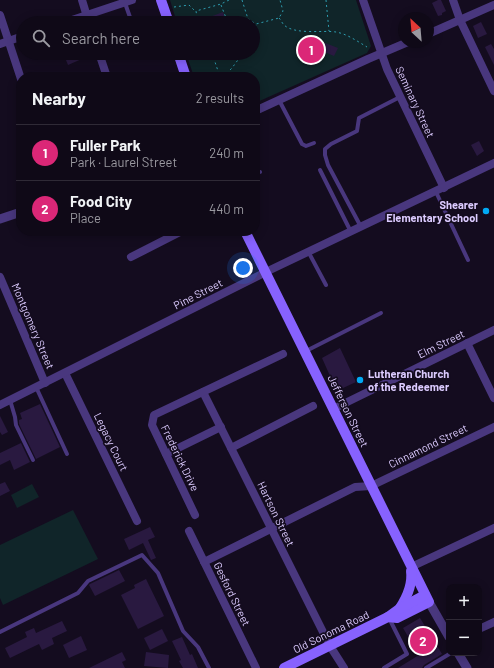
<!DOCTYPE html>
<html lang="en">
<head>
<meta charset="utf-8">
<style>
  :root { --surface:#0f0917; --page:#181220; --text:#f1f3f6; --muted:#9b9aa1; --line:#2f2a36; --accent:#db2777 }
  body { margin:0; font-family:Barlow,sans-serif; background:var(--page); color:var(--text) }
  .controls { position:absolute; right:12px; bottom:12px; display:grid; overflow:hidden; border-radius:8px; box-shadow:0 2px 10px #0003 }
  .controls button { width:36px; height:36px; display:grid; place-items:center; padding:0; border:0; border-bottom:1px solid var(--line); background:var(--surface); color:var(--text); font:20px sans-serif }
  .compass { position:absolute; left:398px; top:12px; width:36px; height:36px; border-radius:50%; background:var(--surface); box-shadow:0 2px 10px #0003; rotate:334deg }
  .you { position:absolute; left:243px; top:268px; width:14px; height:14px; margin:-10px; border:3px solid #fff; border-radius:50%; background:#1a73e8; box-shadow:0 0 0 6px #1a73e833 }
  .badge { display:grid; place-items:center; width:26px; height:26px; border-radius:50%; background:var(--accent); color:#fff; font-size:13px; font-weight:700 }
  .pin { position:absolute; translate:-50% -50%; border:2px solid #fff; box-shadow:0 1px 4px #0006 }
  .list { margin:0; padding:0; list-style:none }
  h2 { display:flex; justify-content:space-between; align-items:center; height:52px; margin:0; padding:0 16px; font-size:17px }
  h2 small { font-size:13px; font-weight:400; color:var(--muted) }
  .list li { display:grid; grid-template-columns:26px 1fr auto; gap:12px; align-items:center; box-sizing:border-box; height:56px; padding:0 16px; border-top:1px solid var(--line) }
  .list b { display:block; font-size:15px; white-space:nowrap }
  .list p { margin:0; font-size:13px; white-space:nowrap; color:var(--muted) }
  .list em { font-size:13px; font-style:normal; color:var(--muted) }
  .icon { flex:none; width:22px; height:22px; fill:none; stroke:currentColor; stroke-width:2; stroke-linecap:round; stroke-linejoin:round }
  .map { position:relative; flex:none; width:494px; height:668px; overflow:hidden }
  .search { position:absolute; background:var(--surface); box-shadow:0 2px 10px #0003; left:16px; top:16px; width:244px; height:44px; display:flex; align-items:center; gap:10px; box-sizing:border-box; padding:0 14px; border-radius:22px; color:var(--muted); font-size:15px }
  .panel { position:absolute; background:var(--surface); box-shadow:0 2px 10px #0003; left:16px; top:72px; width:244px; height:164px; border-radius:16px }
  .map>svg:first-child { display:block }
  .green { fill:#102529 }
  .building { fill:#291940 }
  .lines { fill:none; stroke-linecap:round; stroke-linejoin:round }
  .path { stroke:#2e9db0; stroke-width:1; stroke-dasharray:2 3; stroke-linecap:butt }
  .service { stroke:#49377e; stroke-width:4 }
  .minor { stroke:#49377e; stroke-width:8 }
  .tertiary { stroke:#49377e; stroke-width:9 }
  .secondary { stroke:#8762fe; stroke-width:10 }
  .poi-dot { fill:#01aaf5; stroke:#140c1f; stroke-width:1.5 }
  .labels { text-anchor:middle; stroke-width:3.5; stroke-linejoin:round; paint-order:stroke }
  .street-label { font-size:11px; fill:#dccbff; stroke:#140c1f }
  .poi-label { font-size:11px; font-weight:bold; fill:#dccbff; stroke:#140c1f; text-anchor:end }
</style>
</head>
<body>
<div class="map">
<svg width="494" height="668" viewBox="0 0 494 668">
  <rect width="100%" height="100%" fill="#140c1f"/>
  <!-- green -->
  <g class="green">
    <polygon points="170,0 356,0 371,46 367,53 255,103 255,77 194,77 186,53 253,53 253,23 177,23"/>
    <polygon points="32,484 39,497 17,508 11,495"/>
    <polygon points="73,510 98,559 3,605 0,598 0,545"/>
  </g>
  <!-- building -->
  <g class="building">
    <polygon points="438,0 441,0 446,11 442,13 442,15 438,16 432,3"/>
    <polygon points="223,12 225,19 213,23 194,23"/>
    <polygon points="481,22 487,34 478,38 473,26"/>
    <polygon points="320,41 338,48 334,56 317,49"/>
    <polygon points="491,44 494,49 494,65 485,47"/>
    <polygon points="68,53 81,53 84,58 68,65 64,55"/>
    <polygon points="479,141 484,151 477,156 471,145"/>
    <polygon points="340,348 356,382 343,388 339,385 335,387 322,358"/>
    <polygon points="40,404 60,447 36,459 19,424 19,420 22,419 20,413"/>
    <polygon points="0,416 8,432 2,435 0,432"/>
    <polygon points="21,443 30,462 14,470 10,460 0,465 0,453"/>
    <polygon points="5,482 10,491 0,496 0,484"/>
    <polygon points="150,527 155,537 148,540 156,558 151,560 143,543 129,550 124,539"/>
    <polygon points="119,570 125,581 95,596 89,585 90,584"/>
    <polygon points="146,579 164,616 138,629 121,595 135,588 134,585"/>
    <polygon points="420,618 442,654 424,665 422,668 398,668 419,655 403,628"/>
    <polygon points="62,621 67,631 52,638 54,644 42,650 39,644 10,658 5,648 27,637 25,632 34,628 36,633"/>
    <polygon points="162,629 168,641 150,650 144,638"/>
    <polygon points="81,636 87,650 69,658 63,645"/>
    <polygon points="182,637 190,655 192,654 198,668 183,668 179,661 181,660 172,641"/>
    <polygon points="122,652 126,660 122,662 125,668 89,668"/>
    <polygon points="146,652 169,655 168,668 144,666"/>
  </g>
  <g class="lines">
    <!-- path -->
    <g class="path">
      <polyline points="242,0 248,19 256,24 279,18 283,11 280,0"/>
      <polyline points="326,0 329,31"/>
      <polyline points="221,5 228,23"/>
      <polyline points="174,7 189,5 195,11"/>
      <path d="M 279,18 C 281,20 282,23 284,25 C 295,35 322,30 336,32 C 347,34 357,41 367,47"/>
      <polyline points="198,23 196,11 221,4 229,0"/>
      <polyline points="234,23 248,19"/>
      <polyline points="253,32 256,25"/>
      <polyline points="212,53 220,77"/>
      <polyline points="223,77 232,68 243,53"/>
    </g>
    <!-- service -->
    <g class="service">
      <polyline points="125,3 132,23"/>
      <polyline points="143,53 143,54"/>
      <polyline points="279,100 302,144 306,146 314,143"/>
      <polyline points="320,170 351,232"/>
      <polyline points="255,174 260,172"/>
      <polyline points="436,192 468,260"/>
      <polyline points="361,227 328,165 325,155 325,149 331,144 357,131 359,118 400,97"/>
      <polyline points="309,253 326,285"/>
      <polyline points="306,351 381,313"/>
      <polyline points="36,387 67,454"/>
      <polyline points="10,400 15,417 16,425 33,460"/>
      <polyline points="0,632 78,593 88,581 142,555 158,573 183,631 198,647 209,668"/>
      <polyline points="384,668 407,654 389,618"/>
      <polyline points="426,668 451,653"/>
    </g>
    <!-- minor -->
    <g class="minor">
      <polyline points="82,0 89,23"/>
      <polyline points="363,0 387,69 444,188"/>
      <polyline points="453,0 460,20 494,91"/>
      <polyline points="0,15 21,79"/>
      <polyline points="63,23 132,0"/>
      <polyline points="428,34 494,5"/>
      <polyline points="0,44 23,36"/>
      <polyline points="99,53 107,77"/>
      <polyline points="255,111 368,59 408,42"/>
      <polyline points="131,257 182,231"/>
      <polyline points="0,277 45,383"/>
      <polyline points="467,343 494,398"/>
      <polyline points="65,373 137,521"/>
      <polyline points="203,392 330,646 344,668"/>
      <polyline points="0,405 270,270 494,163"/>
      <polyline points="333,409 494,330"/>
      <polyline points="231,448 313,406"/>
      <polyline points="166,454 221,427"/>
      <polyline points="195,515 152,425 154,415 283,354"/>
      <polyline points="189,531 256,668"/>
      <polyline points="204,562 355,487 371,486 494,427"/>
      <polyline points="411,567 494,528"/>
      <polyline points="479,629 494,622"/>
    </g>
    <!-- tertiary -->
    <g class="tertiary">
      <polyline points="0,219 21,212"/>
      <polyline points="429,602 449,637"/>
      <polyline points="458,653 467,668"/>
    </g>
    <!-- secondary -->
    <g class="secondary">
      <polyline points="161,0 169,23"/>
      <polyline points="178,53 186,77"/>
      <polyline points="245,231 429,602 397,618 388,617"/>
      <path d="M 400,608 C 407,597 413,585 411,571"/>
      <polyline points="284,668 388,617 399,609 425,595"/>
    </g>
  </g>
  <!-- markers -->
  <g class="poi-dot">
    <circle cx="486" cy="211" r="4"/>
    <circle cx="360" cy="380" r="4"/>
  </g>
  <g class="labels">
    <!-- street labels -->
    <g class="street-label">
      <text transform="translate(415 102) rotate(65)" y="4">Seminary Street</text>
      <text transform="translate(198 294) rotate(-27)" y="4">Pine Street</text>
      <text transform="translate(33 326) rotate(67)" y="4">Montgomery Street</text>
      <text transform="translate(441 344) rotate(-26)" y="4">Elm Street</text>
      <text transform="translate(348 411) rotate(64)" y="4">Jefferson Street</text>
      <text transform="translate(111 442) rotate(64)" y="4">Legacy Court</text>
      <text transform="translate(428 446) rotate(-26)" y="4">Cinnamond Street</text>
      <text transform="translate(180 458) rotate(64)" y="4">Frederick Drive</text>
      <text transform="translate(276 514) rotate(64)" y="4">Hartson Street</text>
      <text transform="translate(232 594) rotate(64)" y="4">Gesford Street</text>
      <text transform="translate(331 632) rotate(-26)" y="4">Old Sonoma Road</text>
    </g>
    <!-- poi labels -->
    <g class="poi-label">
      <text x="478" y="209">Shearer<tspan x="478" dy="13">Elementary School</tspan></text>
      <text x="368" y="378" text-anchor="start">Lutheran Church<tspan x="368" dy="13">of the Redeemer</tspan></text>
    </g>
  </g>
</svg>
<div class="controls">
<button>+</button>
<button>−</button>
</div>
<svg class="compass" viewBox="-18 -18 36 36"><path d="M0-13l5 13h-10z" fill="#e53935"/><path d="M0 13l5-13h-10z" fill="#9b9aa1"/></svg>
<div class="you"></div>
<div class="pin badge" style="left:311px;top:50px">1</div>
<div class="pin badge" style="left:423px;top:641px">2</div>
<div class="search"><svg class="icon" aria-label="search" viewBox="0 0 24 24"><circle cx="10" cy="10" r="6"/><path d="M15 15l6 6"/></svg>Search here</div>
<section class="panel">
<h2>Nearby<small>2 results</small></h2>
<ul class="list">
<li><span class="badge">1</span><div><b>Fuller Park</b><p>Park · Laurel Street</p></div><em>240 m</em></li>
<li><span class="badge">2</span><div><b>Food City</b><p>Place</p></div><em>440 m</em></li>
</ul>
</section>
</div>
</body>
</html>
